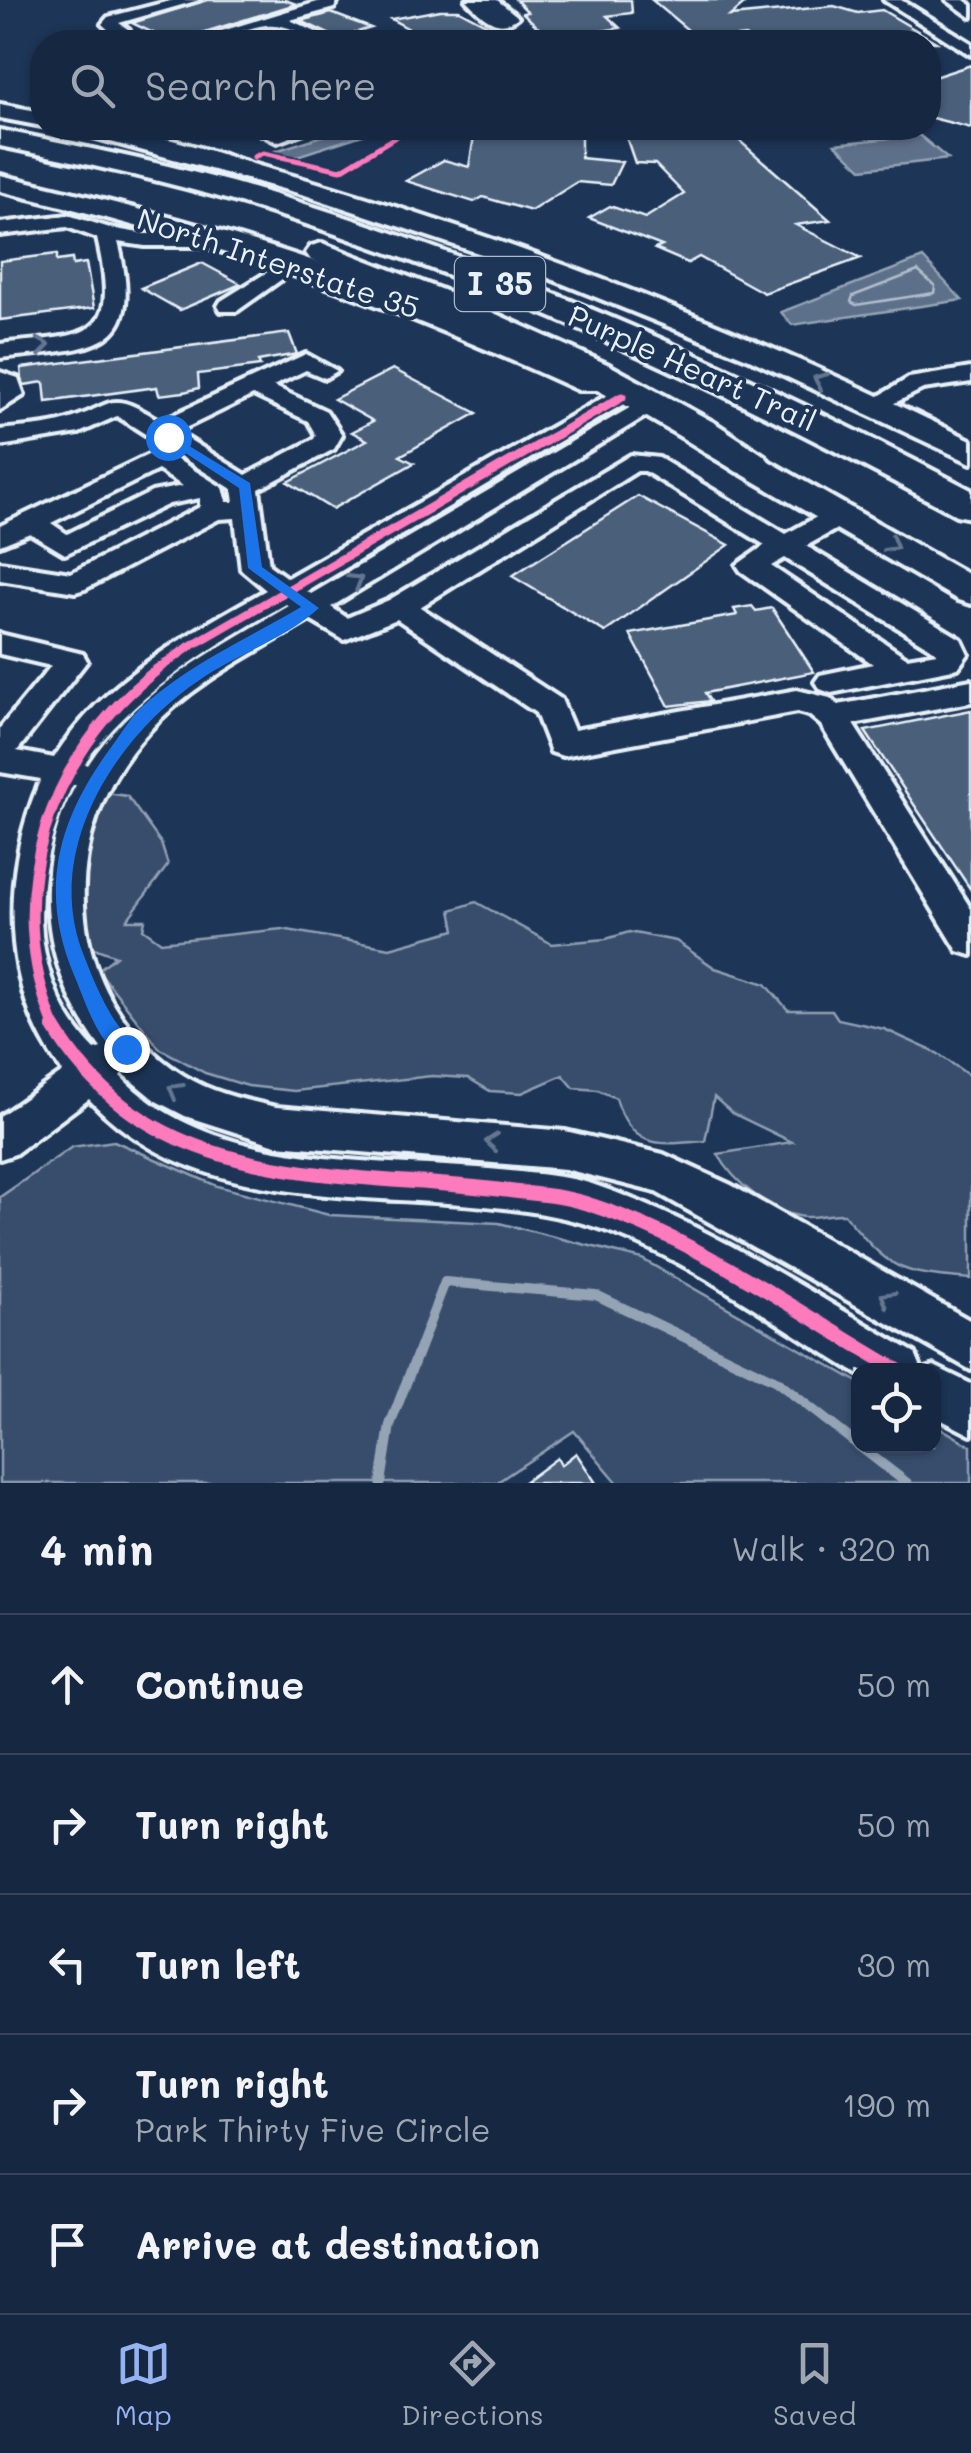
<!DOCTYPE html>
<html lang="en">
<head>
<meta charset="utf-8">
<style>
  :root { --surface:#162841; --page:#23344c; --text:#f1f3f6; --muted:#9ea6b1; --line:#35445a; --accent:#95b2f1 }
  body { margin:0; font-family:Mali,sans-serif; background:var(--page); color:var(--text) }
  .controls { position:absolute; right:30px; bottom:30px; display:grid; overflow:hidden; border-radius:20px; box-shadow:0 2px 8px #0004 }
  .controls button { width:90px; height:90px; display:grid; place-items:center; padding:0; border:0; border-bottom:2px solid var(--line); background:var(--surface); color:var(--text); font:50px sans-serif }
  .stop { position:absolute; width:30px; height:30px; margin:-22px; border:8px solid #1a73e8; border-radius:50%; background:#fff }
  .stop.end { background:#1a73e8; border-color:#fff; box-shadow:0 2px 10px #0008 }
  .list { margin:0; padding:0; list-style:none }
  h2 { display:flex; justify-content:space-between; align-items:center; height:130px; margin:0; padding:0 40px; font-size:42px }
  h2 small { font-size:32px; font-weight:400; color:var(--muted) }
  .list li { display:grid; grid-template-columns:65px 1fr auto; gap:30px; align-items:center; box-sizing:border-box; height:140px; padding:0 40px; border-top:2px solid var(--line) }
  .list b { display:block; font-size:38px; white-space:nowrap }
  .list p { margin:0; font-size:32px; white-space:nowrap; color:var(--muted) }
  .list em { font-size:32px; font-style:normal; color:var(--muted) }
  .icon { flex:none; width:55px; height:55px; fill:none; stroke:currentColor; stroke-width:2; stroke-linecap:round; stroke-linejoin:round }
  .map { position:relative; flex:none; width:971px; height:1483px; overflow:hidden }
  .search { position:absolute; background:var(--surface); box-shadow:0 2px 8px #0004; left:30px; right:30px; top:30px; height:110px; display:flex; align-items:center; gap:25px; box-sizing:border-box; padding:0 35px; border-radius:40px; color:var(--muted); font-size:38px }
  .sheet { height:830px; background:var(--surface) }
  nav { display:flex; justify-content:space-around; align-items:center; box-sizing:border-box; height:140px; border-top:2px solid var(--line); background:var(--surface); font-size:28px; color:var(--muted) }
  nav a { display:grid; justify-items:center; gap:5px }
  nav .on { color:var(--accent) }
  .map>svg:first-child { display:block }
  .green { fill:#374d6c; stroke:#909fb2; stroke-width:2.5 }
  .water { fill:#5d7089; stroke:#95a4b5; stroke-width:2.5 }
  .lines { fill:none; stroke-linecap:round; stroke-linejoin:round }
  .shore { stroke:#b0bdcc; stroke-width:2.5 }
  .stream { stroke:#95a4b5; stroke-width:10 }
  .building { fill:#495e7a; stroke:#e8f1f8; stroke-width:2.5 }
  .minor-casing { stroke:#e8f1f8; stroke-width:8 }
  .major-casing { stroke:#e8f1f8; stroke-width:8 }
  .highway-casing { stroke:#e8f1f8; stroke-width:8 }
  .minor { fill:#1d3557; fill-rule:evenodd }
  .major { fill:#1d3557; fill-rule:evenodd }
  .highway { fill:#1d3557; fill-rule:evenodd }
  .cycleway-far3-casing { stroke:#1d3557; stroke-width:9 }
  .cycleway-far2-casing { stroke:#1d3557; stroke-width:14 }
  .cycleway-far1-casing { stroke:#1d3557; stroke-width:18 }
  .cycleway-casing { stroke:#1d3557; stroke-width:20 }
  .cycleway-far3 { stroke:#fd7abc; stroke-width:5 }
  .cycleway-far2 { stroke:#fd7abc; stroke-width:9 }
  .cycleway-far1 { stroke:#fd7abc; stroke-width:11 }
  .cycleway { stroke:#fd7abc; stroke-width:14 }
  .oneway { stroke:#64778f }
  .route { fill:#1a73e8 }
  .labels { text-anchor:middle; stroke-width:8; stroke-linejoin:round; paint-order:stroke }
  .far-street-label { font-size:30px; fill:#e8f1f8; stroke:#1d3557 }
  .shield { fill:#1d3557; stroke:#abb9c8; stroke-width:2.5 }
  .shield-label { font-size:32px; font-weight:bold; fill:#e8f1f8 }
</style>
</head>
<body>
<div class="map">
<svg width="971" height="1483" viewBox="0 0 971 1483">
  <rect width="100%" height="100%" fill="#1d3557"/>
  <filter id="ink" filterUnits="userSpaceOnUse"><feTurbulence type="fractalNoise" baseFrequency=".01" numOctaves="2"/><feDisplacementMap in="SourceGraphic" scale="20" xChannelSelector="R" yChannelSelector="G"/><feConvolveMatrix kernelMatrix="1 2 1 2 8 2 1 2 1" color-interpolation-filters="sRGB"/></filter>
  <g filter="url(#ink)">
    <!-- green -->
    <g class="green">
      <path d="M 106,793 L 127,796 L 161,843 L 168,865 L 127,920 L 145,920 L 143,929 L 161,942 L 282,929 L 390,948 L 455,930 L 451,910 L 476,902 L 552,944 L 606,939 L 629,932 L 676,941 L 715,968 L 766,984 L 788,1010 L 832,1010 L 838,1019 L 884,1029 L 937,1053 L 971,1077 L 971,1279 C 897,1273 891,1271 844,1214 C 830,1213 817,1218 804,1217 C 771,1213 733,1182 718,1154 L 792,1142 L 732,1113 L 714,1097 L 705,1141 C 659,1145 631,1150 616,1098 L 598,1090 L 574,1088 L 563,1075 L 522,1093 L 490,1091 L 468,1078 L 432,1076 L 294,1091 L 248,1086 L 205,1073 L 159,1048 L 98,970 L 116,956 L 86,945 L 83,848 Z"/>
      <polygon points="114,1141 217,1186 329,1215 499,1223 642,1259 858,1382 858,1446 934,1446 934,1424 971,1446 971,1483 618,1483 574,1431 496,1483 0,1483 0,1197 72,1147"/>
    </g>
    <!-- water -->
    <g class="water">
      <polygon points="347,128 384,128 294,157 272,152"/>
      <polygon points="919,135 948,159 862,169 835,144"/>
      <polygon points="923,258 962,300 792,325 781,312"/>
    </g>
    <g class="lines">
      <!-- shore -->
      <polygon class="shore" points="918,271 935,286 934,293 856,305 851,302 853,296"/>
      <!-- stream -->
      <g class="stream">
        <polyline points="859,1446 907,1483"/>
        <polyline points="381,1483 390,1425 445,1282 596,1295 776,1381 858,1445"/>
      </g>
    </g>
    <!-- building -->
    <g class="building">
      <polygon points="207,0 285,0 296,4 185,38 182,42 172,42 132,23"/>
      <polygon points="516,0 631,0 632,13 607,16 620,28 550,39 523,13 528,12"/>
      <polygon points="652,0 749,0 730,16 834,6 858,13 882,10 936,42 755,42 745,36 701,41"/>
      <polygon points="440,10 459,10 520,42 452,42 449,39 433,42 391,19"/>
      <polygon points="331,13 371,28 337,38 301,21"/>
      <polygon points="274,29 316,42 216,42 256,31"/>
      <polygon points="971,65 971,128 928,117 928,79"/>
      <polygon points="623,128 725,128 830,220 796,225 861,258 764,293 699,257 688,263 655,249 662,246 589,218 610,206 645,218 684,194 655,164 635,163"/>
      <polygon points="475,130 581,132 581,158 622,162 611,185 577,182 531,211 483,197 474,202 406,181 444,160 469,167"/>
      <polygon points="57,254 57,261 72,259 73,265 86,263 94,308 0,320 0,261"/>
      <polygon points="202,263 241,284 180,310 141,288"/>
      <polygon points="289,333 297,354 258,361 260,366 198,374 199,388 184,392 159,395 157,387 46,402 44,382 24,385 22,379 21,368"/>
      <polygon points="393,369 477,413 400,456 414,463 332,509 288,482 367,440 352,432 373,421 334,399"/>
      <polygon points="638,496 729,545 605,632 512,576"/>
      <polygon points="752,606 756,611 772,608 814,672 705,693 710,701 669,706 630,634 737,615 734,609"/>
      <polygon points="971,710 971,890 865,731"/>
      <polygon points="576,1453 596,1483 523,1483 557,1458 561,1465"/>
    </g>
    <g class="lines">
      <defs>
        <g id="minor">
          <polygon points="174,0 199,0 119,23 129,30 129,36 109,42 87,42 111,32 102,24 108,17"/>
          <path d="M 324,0 L 338,0 L 334,8 L 290,20 L 337,42 C 311,42 295,26 274,25 C 251,23 219,44 186,42 Z"/>
          <path d="M 466,0 L 497,0 L 518,17 C 498,34 481,15 466,0 Z"/>
          <polygon points="884,0 901,0 971,43 971,55"/>
          <polygon points="947,0 964,0 971,5 971,17"/>
          <polygon points="120,128 142,128 124,139 112,139 112,131"/>
          <polygon points="249,128 315,128 277,142"/>
          <path d="M 68,215 L 110,228 L 145,234 L 220,234 L 230,240 L 220,246 L 145,246 L 118,242 C 147,356 91,347 0,358 L 0,344 C 91,334 121,342 97,238 L 67,227 L 0,235 L 0,223 Z"/>
          <polygon points="292,257 303,263 299,267 237,311 221,311 218,306 221,301"/>
          <path d="M 306,354 L 337,371 L 325,378 L 306,370 L 273,386 L 326,411 L 342,435 L 334,449 L 259,489 L 269,565 L 287,578 L 613,392 L 631,392 L 634,397 L 307,591 L 311,594 L 638,403 L 647,401 L 659,408 L 331,607 L 347,618 L 389,600 L 631,455 L 659,458 L 786,534 L 831,509 L 851,509 L 855,515 L 851,521 L 806,546 L 961,639 L 968,654 L 958,668 L 831,693 L 820,689 L 815,682 L 820,675 L 873,664 L 741,571 L 737,565 L 765,545 L 645,471 L 637,471 L 420,607 L 561,699 L 574,730 L 797,690 L 830,698 L 838,705 L 971,680 L 971,702 L 853,724 L 971,909 L 971,955 L 958,951 L 821,725 L 809,715 L 797,712 L 563,756 L 551,752 L 536,713 L 397,619 L 344,640 L 310,620 C 254,653 192,683 148,732 C 54,834 61,997 183,1075 C 212,1093 244,1100 276,1107 L 565,1131 L 663,1154 L 731,1185 L 971,1321 L 971,1370 L 656,1192 L 565,1169 L 276,1145 L 185,1116 L 156,1101 L 122,1073 L 120,1076 C 217,1176 383,1156 510,1171 C 537,1174 567,1176 592,1184 C 708,1223 810,1293 915,1353 L 922,1370 L 858,1370 L 858,1374 C 776,1325 678,1250 586,1224 C 427,1177 215,1235 89,1099 L 15,1154 L 0,1159 L 0,1116 L 63,1072 C 0,990 0,871 41,779 L 0,772 L 0,728 L 51,666 L 0,654 L 0,634 L 83,654 L 87,661 L 17,751 L 54,758 C 104,678 187,635 266,590 L 241,569 L 235,518 L 219,519 L 85,589 L 75,592 L 0,580 L 0,562 L 71,573 L 200,507 L 200,498 L 169,504 L 65,554 L 30,533 L 0,545 L 0,526 L 150,454 L 168,454 L 223,488 L 227,502 L 234,502 L 232,489 L 117,416 L 79,433 L 0,446 L 0,430 C 21,427 44,427 64,421 C 116,406 106,387 160,421 ZM 253,395 L 308,421 L 316,435 L 314,439 L 246,475 L 177,432 ZM 158,470 L 183,486 L 152,492 L 67,534 L 51,523 ZM 785,558 L 937,652 L 937,653 L 907,658 L 771,566 ZM 286,604 L 289,606 C 213,651 138,689 88,765 L 84,763 C 138,691 209,648 286,604 ZM 71,785 L 76,785 C 29,870 43,972 101,1048 L 95,1050 C 25,980 29,868 71,785 Z"/>
          <polygon points="971,368 971,382 923,389 876,412 864,405 909,378"/>
          <polygon points="0,372 18,378 24,395 0,410"/>
          <polygon points="934,1366 971,1384 971,1435 934,1416 934,1370 923,1370"/>
        </g>
        <g id="major">
          <polygon points="0,104 42,112 42,126 0,118"/>
          <path d="M 74,128 C 140,124 210,152 273,170 C 514,238 746,330 971,440 L 971,463 L 747,358 L 529,270 L 305,195 L 78,133 Z"/>
          <path d="M 0,175 C 102,199 203,224 302,257 C 404,291 502,332 600,376 L 605,383 L 600,390 L 578,390 C 385,301 207,240 0,191 Z"/>
          <polygon points="716,435 728,438 971,576 971,604 958,600 704,452 699,445 704,438"/>
        </g>
        <g id="highway">
          <path d="M 0,130 C 89,148 179,166 266,192 C 512,266 744,370 971,490 L 971,518 L 956,515 C 727,391 493,280 243,204 C 163,180 82,163 0,146 Z"/>
          <path d="M 322,243 L 445,291 L 609,365 L 715,423 L 765,456 L 771,464 L 765,472 L 751,476 L 737,472 C 603,384 459,320 311,260 L 306,253 L 311,246 Z"/>
        </g>
      </defs>
      <!-- minor casing -->
      <use href="#minor" class="minor-casing"/>
      <!-- major casing -->
      <use href="#major" class="major-casing"/>
      <!-- highway casing -->
      <use href="#highway" class="highway-casing"/>
      <!-- minor -->
      <use href="#minor" class="minor"/>
      <!-- major -->
      <use href="#major" class="major"/>
      <!-- highway -->
      <use href="#highway" class="highway"/>
      <defs>
        <polyline id="cycleway-far3" points="254,157 263,153 341,170 410,128"/>
        <polyline id="cycleway-far2" points="155,671 189,647 622,397"/>
        <path id="cycleway-far1" d="M 55,1028 C 0,896 48,754 158,669"/>
        <path id="cycleway" d="M 53,1026 C 152,1192 336,1170 502,1190 C 531,1194 563,1195 591,1205 C 701,1241 799,1313 898,1370"/>
      </defs>
      <!-- cycleway-far3 casing -->
      <use href="#cycleway-far3" class="cycleway-far3-casing"/>
      <!-- cycleway-far2 casing -->
      <use href="#cycleway-far2" class="cycleway-far2-casing"/>
      <!-- cycleway-far1 casing -->
      <use href="#cycleway-far1" class="cycleway-far1-casing"/>
      <!-- cycleway casing -->
      <use href="#cycleway" class="cycleway-casing"/>
      <!-- cycleway-far3 -->
      <use href="#cycleway-far3" class="cycleway-far3"/>
      <!-- cycleway-far2 -->
      <use href="#cycleway-far2" class="cycleway-far2"/>
      <!-- cycleway-far1 -->
      <use href="#cycleway-far1" class="cycleway-far1"/>
      <!-- cycleway -->
      <use href="#cycleway" class="cycleway"/>
    </g>
    <!-- one-way arrows -->
    <defs><path id="oneway-chevron" d="M-2-3.5L2.5 0L-2 3.5" fill="none" stroke-width="1.6" stroke-linecap="round" stroke-linejoin="round" transform="scale(2.5)"/></defs>
    <g class="oneway">
      <use href="#oneway-chevron" transform="translate(43 346) rotate(-8)"/>
      <use href="#oneway-chevron" transform="translate(820 380) rotate(-156)"/>
      <use href="#oneway-chevron" transform="translate(892 545) rotate(30)"/>
      <use href="#oneway-chevron" transform="translate(356 581) rotate(-31)"/>
      <use href="#oneway-chevron" transform="translate(175 1090) rotate(-150)"/>
      <use href="#oneway-chevron" transform="translate(492 1142) rotate(-174)"/>
      <use href="#oneway-chevron" transform="translate(887 1298) rotate(-150)"/>
    </g>
  </g>
  <!-- route -->
  <path class="route" d="M 168,433 L 250,483 L 262,567 L 319,608 C 287,638 237,654 201,679 C 118,734 45,845 81,948 C 89,969 98,992 109,1011 C 116,1025 128,1035 135,1049 L 126,1058 C 98,1047 85,1000 74,975 C 38,889 58,819 112,746 C 120,735 129,720 139,710 C 185,666 247,639 301,607 L 248,568 L 239,488 L 164,439 L 164,434 Z"/>
  <g class="labels">
    <!-- far-street labels -->
    <g class="far-street-label">
      <text transform="translate(278 264) rotate(18)" y="10">North Interstate 35</text>
      <text transform="translate(692 369) rotate(24)" y="10">Purple Heart Trail</text>
    </g>
    <!-- shield labels -->
    <rect class="shield" x="455" y="257" width="90" height="54" rx="8"/>
    <g class="shield-label">
      <text x="500" y="295">I 35</text>
    </g>
  </g>
</svg>
<div class="controls">
<button><svg class="icon" aria-label="locate" viewBox="0 0 24 24"><circle cx="12" cy="12" r="6"/><path d="M12 2v4M12 18v4M2 12h4M18 12h4"/></svg></button>
</div>
<div class="stop" style="left:168px;top:437px"></div>
<div class="stop end" style="left:126px;top:1049px"></div>
<div class="search"><svg class="icon" aria-label="search" viewBox="0 0 24 24"><circle cx="10" cy="10" r="6"/><path d="M15 15l6 6"/></svg>Search here</div>
</div>
<section class="sheet">
<h2>4 min<small>Walk · 320 m</small></h2>
<ul class="list">
<li><svg class="icon" aria-label="ahead" viewBox="0 0 24 24"><path d="M12 20V5M6 11l6-6 6 6"/></svg><div><b>Continue</b></div><em>50 m</em></li>
<li><svg class="icon" aria-label="right" viewBox="0 0 24 24"><path d="M7 20v-9h11M14 6l5 5-5 5"/></svg><div><b>Turn right</b></div><em>50 m</em></li>
<li><svg class="icon" aria-label="left" viewBox="0 0 24 24"><path d="M17 20v-9H6M10 6l-5 5 5 5"/></svg><div><b>Turn left</b></div><em>30 m</em></li>
<li><svg class="icon" aria-label="right" viewBox="0 0 24 24"><path d="M7 20v-9h11M14 6l5 5-5 5"/></svg><div><b>Turn right</b><p>Park Thirty Five Circle</p></div><em>190 m</em></li>
<li><svg class="icon" aria-label="arrive" viewBox="0 0 24 24"><path d="M6 21V4h12l-3 4 3 4H6"/></svg><div><b>Arrive at destination</b></div></li>
</ul>
</section>
<nav>
<a class="on"><svg class="icon" aria-label="map" viewBox="0 0 24 24"><path d="M3 6l6-2 6 2 6-2v14l-6 2-6-2-6 2zM9 4v14M15 6v14"/></svg>Map</a>
<a><svg class="icon" aria-label="directions" viewBox="0 0 24 24"><path d="M12 3l9 9-9 9-9-9zM9 14v-3h6M13 9l2 2-2 2"/></svg>Directions</a>
<a><svg class="icon" aria-label="saved" viewBox="0 0 24 24"><path d="M7 4h10v16l-5-4-5 4z"/></svg>Saved</a>
</nav>
</body>
</html>
